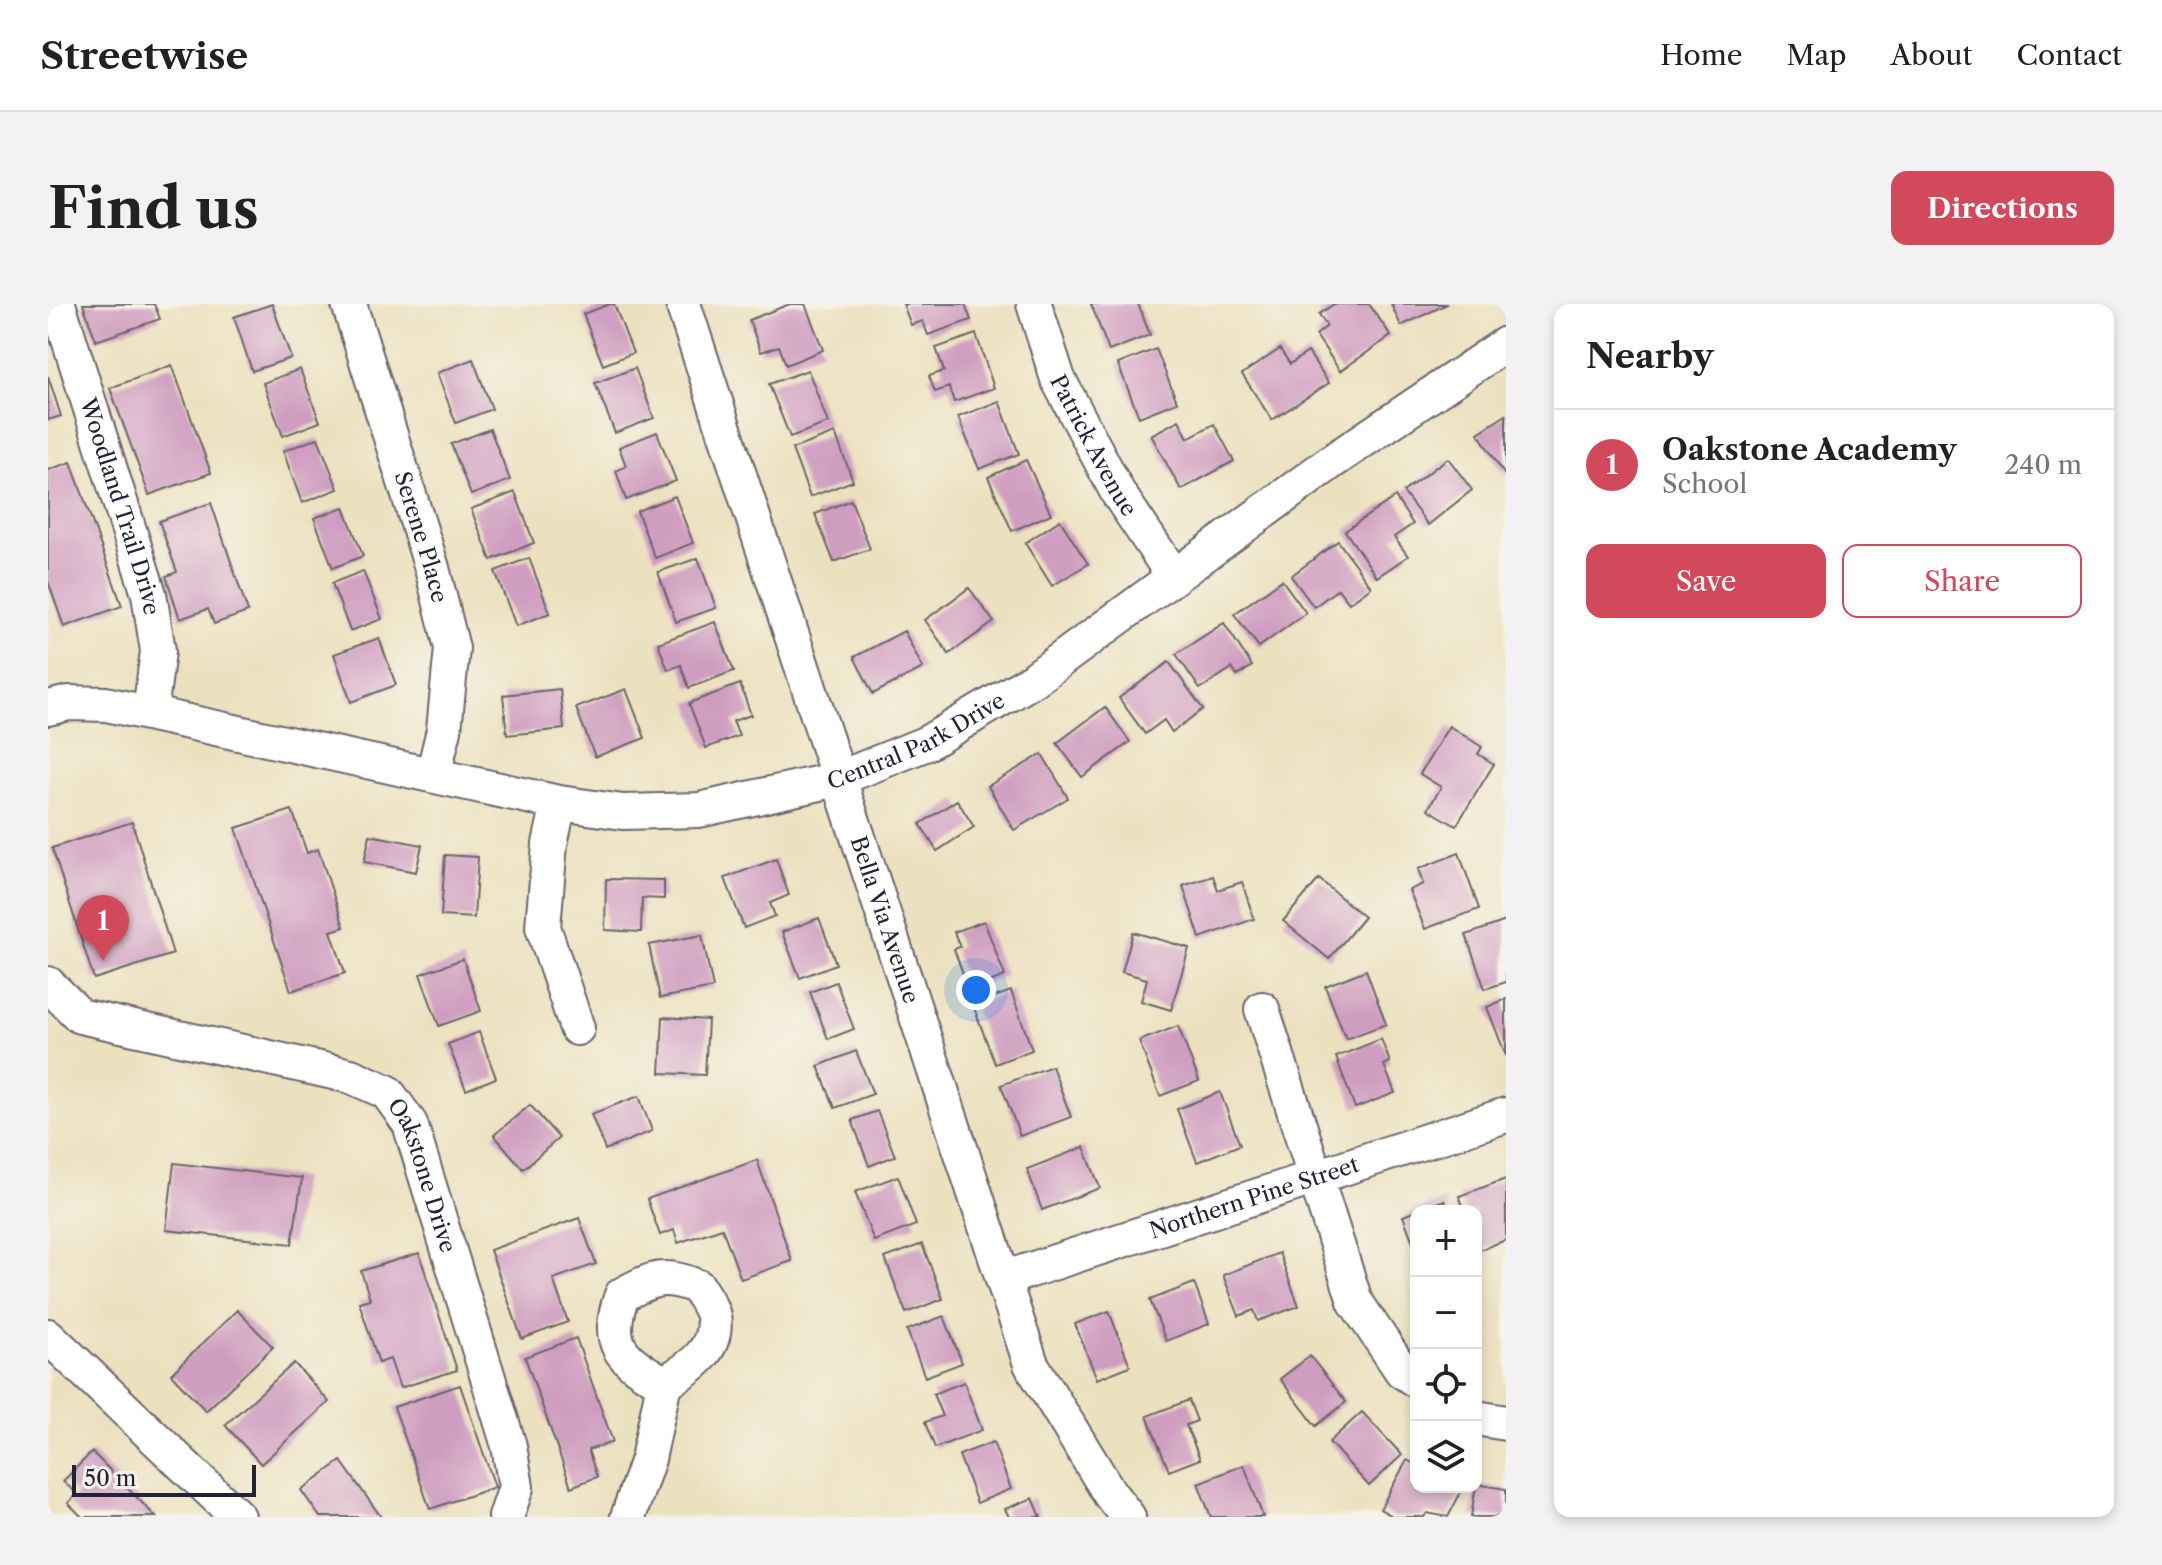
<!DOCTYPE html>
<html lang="en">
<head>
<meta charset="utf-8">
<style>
  :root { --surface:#fff; --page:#f2f2f2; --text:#222; --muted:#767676; --line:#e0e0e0; --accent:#d1495b }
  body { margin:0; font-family:"Libre Caslon Text",serif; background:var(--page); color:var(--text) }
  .controls { position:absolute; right:24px; bottom:24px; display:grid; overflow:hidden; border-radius:16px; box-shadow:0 4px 12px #0003 }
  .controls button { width:72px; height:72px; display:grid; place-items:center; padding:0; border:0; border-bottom:2px solid var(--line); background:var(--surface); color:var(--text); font:40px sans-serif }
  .scale { position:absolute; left:24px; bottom:20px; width:184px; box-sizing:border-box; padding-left:8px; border:4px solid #22223b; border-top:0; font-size:22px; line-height:28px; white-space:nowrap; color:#22223b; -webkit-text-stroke:6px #f7f3e8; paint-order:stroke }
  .you { position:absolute; left:928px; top:686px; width:28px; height:28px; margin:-20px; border:6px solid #fff; border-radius:50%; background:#1a73e8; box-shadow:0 0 0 12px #1a73e833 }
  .badge { display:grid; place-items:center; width:52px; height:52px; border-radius:50%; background:var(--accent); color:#fff; font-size:26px; font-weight:700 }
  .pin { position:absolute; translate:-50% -66px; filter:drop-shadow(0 2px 4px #0008) }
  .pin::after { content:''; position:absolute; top:42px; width:28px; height:24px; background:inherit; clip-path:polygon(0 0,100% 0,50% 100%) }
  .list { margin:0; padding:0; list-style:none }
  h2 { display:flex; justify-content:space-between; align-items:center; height:104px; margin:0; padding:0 32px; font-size:34px }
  h2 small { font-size:26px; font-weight:400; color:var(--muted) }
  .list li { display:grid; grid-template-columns:52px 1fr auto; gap:24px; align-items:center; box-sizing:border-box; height:112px; padding:0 32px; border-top:2px solid var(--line) }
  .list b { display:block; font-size:30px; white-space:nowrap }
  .list p { margin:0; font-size:26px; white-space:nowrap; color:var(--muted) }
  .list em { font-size:26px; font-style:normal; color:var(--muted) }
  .actions { display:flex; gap:16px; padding:24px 32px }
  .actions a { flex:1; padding:18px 0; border:2px solid var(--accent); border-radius:16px; text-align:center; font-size:28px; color:var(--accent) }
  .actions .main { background:var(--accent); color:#fff }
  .icon { flex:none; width:44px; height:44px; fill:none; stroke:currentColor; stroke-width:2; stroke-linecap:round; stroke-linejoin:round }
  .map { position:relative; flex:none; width:1458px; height:1213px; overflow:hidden; border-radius:16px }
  header { display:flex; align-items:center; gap:48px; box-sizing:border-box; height:112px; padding:0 40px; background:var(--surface); border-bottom:2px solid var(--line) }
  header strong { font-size:38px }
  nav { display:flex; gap:44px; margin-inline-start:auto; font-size:28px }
  .intro { display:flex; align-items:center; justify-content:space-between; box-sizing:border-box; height:192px; padding:0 48px }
  h1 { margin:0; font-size:56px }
  .button { padding:20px 36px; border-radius:16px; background:var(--accent); color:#fff; font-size:28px; font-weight:700 }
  main { display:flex; gap:48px; padding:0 48px }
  aside { flex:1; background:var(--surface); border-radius:16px; box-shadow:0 4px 12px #0003 }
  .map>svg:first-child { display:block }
  .building { fill:#cf9dc0 }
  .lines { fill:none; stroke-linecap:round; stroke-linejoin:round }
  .minor-casing { stroke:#696569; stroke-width:38 }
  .minor { stroke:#fff; stroke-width:34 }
  .labels { text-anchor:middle; stroke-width:6; stroke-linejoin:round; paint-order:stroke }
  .street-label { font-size:22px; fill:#22223b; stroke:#f7f3e8 }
</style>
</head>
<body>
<header>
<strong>Streetwise</strong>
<nav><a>Home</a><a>Map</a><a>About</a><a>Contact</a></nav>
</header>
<div class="intro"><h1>Find us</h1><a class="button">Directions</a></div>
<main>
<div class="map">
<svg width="1458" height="1213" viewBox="0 0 1458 1213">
  <rect width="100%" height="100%" fill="#f7f3e8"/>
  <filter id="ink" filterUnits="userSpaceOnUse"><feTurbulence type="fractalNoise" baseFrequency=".0125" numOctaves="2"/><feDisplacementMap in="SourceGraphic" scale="16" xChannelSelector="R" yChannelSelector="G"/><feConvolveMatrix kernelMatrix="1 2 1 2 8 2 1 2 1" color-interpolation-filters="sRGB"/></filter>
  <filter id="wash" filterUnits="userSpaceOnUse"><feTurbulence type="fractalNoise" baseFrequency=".006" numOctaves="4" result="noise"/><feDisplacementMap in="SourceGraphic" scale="32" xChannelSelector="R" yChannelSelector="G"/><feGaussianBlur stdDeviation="1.8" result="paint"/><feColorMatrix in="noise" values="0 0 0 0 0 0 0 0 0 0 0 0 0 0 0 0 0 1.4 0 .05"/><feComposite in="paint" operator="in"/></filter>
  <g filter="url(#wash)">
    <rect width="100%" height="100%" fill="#ece1bf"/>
    <g id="blocks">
      <!-- building -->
      <g class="building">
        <polygon points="35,0 106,0 112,15 48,37"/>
        <polygon points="224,0 243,54 204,67 186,13"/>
        <polygon points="562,0 566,0 585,49 555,61 535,10"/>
        <polygon points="742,0 757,0 775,46 738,61 731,42 713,48 701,16"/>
        <polygon points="855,0 917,0 923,16 880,31 875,17 863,21"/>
        <polygon points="1043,0 1090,0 1102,31 1061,47"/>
        <polygon points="1286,0 1321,0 1343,32 1292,67 1268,31 1279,22 1271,10"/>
        <polygon points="1343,0 1399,0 1353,22"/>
        <polygon points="928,30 946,84 906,98 901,83 887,88 881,72 896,67 888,44"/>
        <polygon points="1108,45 1129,98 1091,113 1070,60"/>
        <polygon points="1232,45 1242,60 1260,48 1281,79 1224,116 1194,70"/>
        <polygon points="425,55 444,105 408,119 389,69"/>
        <polygon points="124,61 163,169 101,191 62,84"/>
        <polygon points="587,64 606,114 567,129 547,79"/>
        <polygon points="252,65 272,118 235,132 215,79"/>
        <polygon points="760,66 780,119 742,133 721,80"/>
        <polygon points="0,72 13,112 0,116"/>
        <polygon points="951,97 971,150 931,165 910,113"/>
        <polygon points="1458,111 1458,173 1430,129"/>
        <polygon points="1131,116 1140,134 1166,120 1186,157 1133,186 1103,131"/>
        <polygon points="442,125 462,176 423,191 403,140"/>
        <polygon points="609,128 628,177 578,196 568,167 578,162 571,143"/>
        <polygon points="787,129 805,177 762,193 744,145"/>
        <polygon points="270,134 290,185 254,199 235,147"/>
        <polygon points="1400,154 1424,186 1380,221 1355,188"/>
        <polygon points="978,156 1003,210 964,227 940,173"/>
        <polygon points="23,158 74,302 16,323 0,277 0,166"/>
        <polygon points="467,188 486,239 443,256 423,205"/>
        <polygon points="627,192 645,239 607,254 589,207"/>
        <polygon points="1347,193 1365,220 1346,233 1360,252 1329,273 1297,227"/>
        <polygon points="803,196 822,245 786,258 767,210"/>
        <polygon points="163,199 200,308 166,320 160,305 132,315 118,272 129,268 111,217"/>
        <polygon points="296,203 315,252 285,264 266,214"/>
        <polygon points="1012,216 1040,260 1004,282 977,239"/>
        <polygon points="1290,237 1323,283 1301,299 1290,285 1266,303 1243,272"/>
        <polygon points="481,254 502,309 468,322 447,267"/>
        <polygon points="650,254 668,304 628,318 610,268"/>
        <polygon points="315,267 334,315 302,327 284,279"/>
        <polygon points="1234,276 1258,309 1211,343 1186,310"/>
        <polygon points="921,284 946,318 901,350 877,316"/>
        <polygon points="667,318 686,367 641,384 633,361 620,366 610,339"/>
        <polygon points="1176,319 1204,362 1189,372 1184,364 1152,385 1128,350"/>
        <polygon points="856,327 875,364 825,390 806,353"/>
        <polygon points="331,334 348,381 303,398 286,350"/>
        <polygon points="1121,358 1155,405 1124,428 1116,416 1097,430 1071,394"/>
        <polygon points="692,380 703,411 685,417 691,432 658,444 641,399"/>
        <polygon points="512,385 516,425 459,431 455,391"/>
        <polygon points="578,385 597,434 547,453 528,404"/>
        <polygon points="1057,403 1082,438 1034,473 1009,439"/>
        <polygon points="1401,422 1434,443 1430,450 1446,460 1408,522 1380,505 1393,483 1372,470"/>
        <polygon points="994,450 1020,494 966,526 940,482"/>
        <polygon points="909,496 926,523 889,547 872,520"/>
        <polygon points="244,506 259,549 270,545 296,623 283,627 297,669 243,687 188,524"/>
        <polygon points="84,518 125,650 46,675 4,544"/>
        <polygon points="322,531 374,541 368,568 316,558"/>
        <polygon points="1411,549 1431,605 1377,625 1361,586 1375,580 1370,565"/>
        <polygon points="397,551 430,553 426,614 393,612"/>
        <polygon points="728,555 741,591 722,599 727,612 696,624 677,574"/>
        <polygon points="1165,572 1170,586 1194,578 1206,615 1152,634 1135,582"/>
        <polygon points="558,575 616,576 616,595 594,594 593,628 557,626"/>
        <polygon points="1271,575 1316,613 1281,655 1235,617"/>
        <polygon points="771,614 788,660 752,674 734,628"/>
        <polygon points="936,617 957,672 921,686 906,645 912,643 906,628"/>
        <polygon points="1458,617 1458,678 1437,685 1418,631"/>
        <polygon points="1085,628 1141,644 1123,706 1093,697 1099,675 1074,668"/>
        <polygon points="654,631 665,684 612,694 601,641"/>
        <polygon points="415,655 433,707 391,722 372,670"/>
        <polygon points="1318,666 1338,720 1298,735 1277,682"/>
        <polygon points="788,678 806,725 780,735 762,688"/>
        <polygon points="963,687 984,746 947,760 925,701"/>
        <polygon points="1458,695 1458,752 1439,703"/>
        <polygon points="615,713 660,716 657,771 612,769"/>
        <polygon points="1130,722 1151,777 1112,792 1091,737"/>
        <polygon points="431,728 448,774 418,786 400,740"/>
        <polygon points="1333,735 1342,758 1336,761 1347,789 1307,804 1288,753"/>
        <polygon points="808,747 825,790 787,804 770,762"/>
        <polygon points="1004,762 1023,813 972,832 953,781"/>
        <polygon points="1172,788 1192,841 1149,858 1129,805"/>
        <polygon points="591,792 604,827 557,846 543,810"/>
        <polygon points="482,801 511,834 475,865 446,831"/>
        <polygon points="829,807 847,852 821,862 804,816"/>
        <polygon points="1036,843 1052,884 994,906 979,865"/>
        <polygon points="709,856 744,957 693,975 674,924 630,939 626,926 612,931 599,895"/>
        <polygon points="126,859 254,874 244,940 118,926"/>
        <polygon points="850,872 868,921 826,937 807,888"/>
        <polygon points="1458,875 1458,936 1431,946 1428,907 1417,907 1411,892"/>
        <polygon points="1396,896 1400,907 1368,907 1368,946 1355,912"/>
        <polygon points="531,914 548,960 505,975 520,1018 474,1035 442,946"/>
        <polygon points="874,940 895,995 858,1009 837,954"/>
        <polygon points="371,949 409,1066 352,1084 342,1055 331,1059 311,998 322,995 313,967"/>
        <polygon points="1231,949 1251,1002 1210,1017 1206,1006 1191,1012 1175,971"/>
        <polygon points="1146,979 1161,1020 1118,1037 1102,996"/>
        <polygon points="189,1006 225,1043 158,1107 123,1070"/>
        <polygon points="1061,1007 1082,1062 1049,1075 1027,1020"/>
        <polygon points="896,1012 914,1059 877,1073 859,1026"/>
        <polygon points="528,1034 565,1138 540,1146 549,1173 523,1183 477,1053"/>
        <polygon points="1262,1052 1298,1098 1268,1122 1232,1075"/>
        <polygon points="246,1059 281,1098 213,1160 177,1121"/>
        <polygon points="916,1078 934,1126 887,1144 877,1118 894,1112 885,1090"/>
        <polygon points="412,1081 447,1183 382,1205 346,1103"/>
        <polygon points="1141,1096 1149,1117 1138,1121 1152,1155 1121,1167 1099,1112"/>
        <polygon points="1314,1108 1354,1151 1321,1182 1281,1138"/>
        <polygon points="945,1138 963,1185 929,1199 911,1151"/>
        <polygon points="44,1148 108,1213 34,1213 20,1199 29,1190 15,1177"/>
        <polygon points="1359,1156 1368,1161 1368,1183 1414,1186 1400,1213 1379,1209 1376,1213 1346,1213 1332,1205"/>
        <polygon points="293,1157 333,1213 272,1213 253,1186"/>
        <polygon points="1196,1161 1215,1213 1163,1213 1150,1179"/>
        <polygon points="1428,1180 1458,1185 1458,1213 1423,1213"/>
        <polygon points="985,1194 993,1213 961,1213 957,1205"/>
      </g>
    </g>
  </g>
  <g filter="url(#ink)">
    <use href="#blocks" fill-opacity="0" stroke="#696569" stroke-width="2"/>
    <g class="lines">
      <defs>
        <g id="minor">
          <path id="s1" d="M 10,0 L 101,290 L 110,347 L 102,408"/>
          <path id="s2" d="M 301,0 L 384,264 L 404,344 L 396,426 L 385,471"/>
          <path id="s3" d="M 635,0 L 983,1060 L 1062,1190 L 1080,1213"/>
          <path id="s4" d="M 986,0 L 1010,75 L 1070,189 L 1125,271"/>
          <path id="s5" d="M 0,404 L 21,399 L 58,400 L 511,499 L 575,508 L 651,506 L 790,475 L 879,439 L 985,376 L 1283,158 L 1458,40"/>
          <polyline points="511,499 502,540 495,623 529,724"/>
          <path id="s6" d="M 0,680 L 32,712 L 303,772 L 339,788 L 362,820 L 461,1142 L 468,1183 L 458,1213"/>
          <polyline points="1214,705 1307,997 1354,1067 1368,1076"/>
          <path id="s7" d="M 955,975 L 1458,811"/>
          <polyline points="0,1032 190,1213"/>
          <polyline points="1428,1114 1458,1119"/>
          <path d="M 580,1213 L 600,1155 L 616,1079 C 641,1065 671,1046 665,1012 C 663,1002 654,991 650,983 C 617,969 605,974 574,991 C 556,1040 573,1056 616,1079"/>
        </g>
      </defs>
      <!-- minor casing -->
      <use href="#minor" class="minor-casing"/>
      <!-- minor -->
      <use href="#minor" class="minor"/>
    </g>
  </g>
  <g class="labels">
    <!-- street labels -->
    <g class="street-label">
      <text dy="8" stroke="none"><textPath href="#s4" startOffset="154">Patrick Avenue</textPath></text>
      <text dy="8" stroke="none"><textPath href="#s1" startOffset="212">Woodland Trail Drive</textPath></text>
      <text dy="8" stroke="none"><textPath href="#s2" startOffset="244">Serene Place</textPath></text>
      <text dy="8" stroke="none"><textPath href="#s5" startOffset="892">Central Park Drive</textPath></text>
      <text dy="8" stroke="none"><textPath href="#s3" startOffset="648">Bella Via Avenue</textPath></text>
      <text dy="8" stroke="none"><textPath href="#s6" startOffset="454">Oakstone Drive</textPath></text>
      <text dy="8" stroke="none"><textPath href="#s7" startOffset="264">Northern Pine Street</textPath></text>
    </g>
  </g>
</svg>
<div class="controls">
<button>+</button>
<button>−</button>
<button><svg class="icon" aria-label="locate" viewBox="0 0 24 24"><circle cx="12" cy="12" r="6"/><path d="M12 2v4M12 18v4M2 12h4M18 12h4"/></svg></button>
<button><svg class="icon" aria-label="layers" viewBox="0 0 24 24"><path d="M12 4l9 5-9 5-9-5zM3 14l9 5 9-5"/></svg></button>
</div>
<div class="scale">50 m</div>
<div class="you"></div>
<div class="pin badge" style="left:55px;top:657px">1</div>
</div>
<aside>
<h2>Nearby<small></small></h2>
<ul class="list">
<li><span class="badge">1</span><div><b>Oakstone Academy</b><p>School</p></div><em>240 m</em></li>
</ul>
<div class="actions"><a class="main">Save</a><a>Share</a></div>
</aside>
</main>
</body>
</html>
